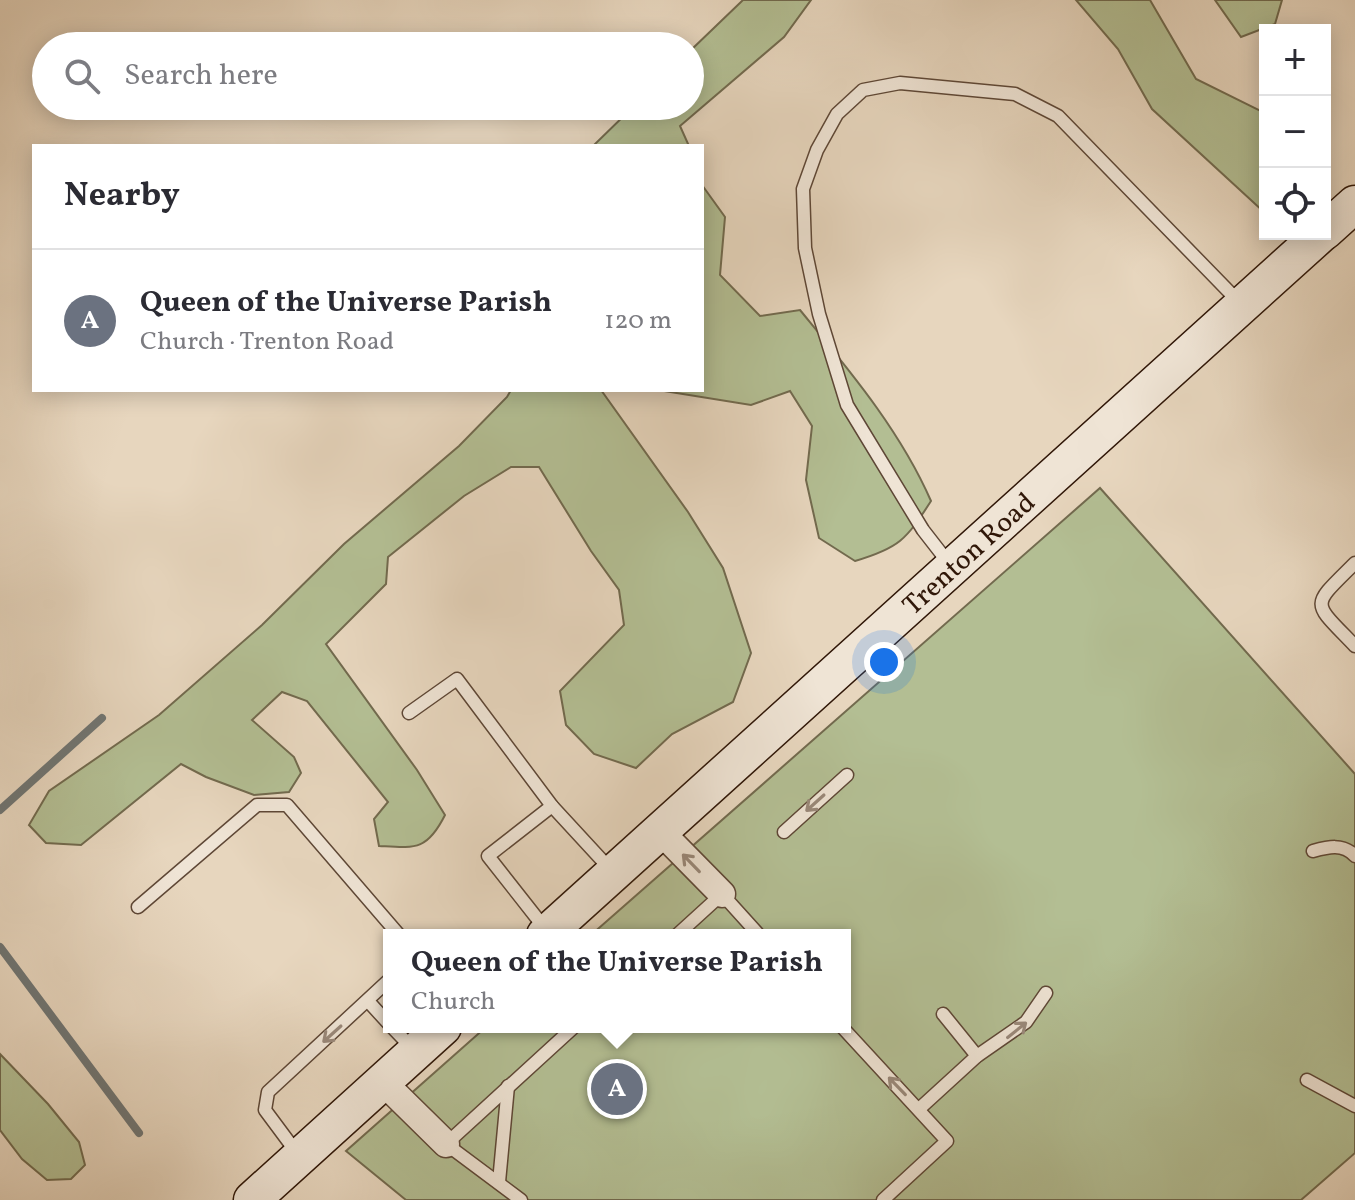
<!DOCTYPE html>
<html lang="en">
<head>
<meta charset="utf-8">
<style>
  :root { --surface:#fff; --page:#f7f7f7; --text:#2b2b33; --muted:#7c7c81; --line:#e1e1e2; --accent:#b45309 }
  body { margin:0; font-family:Vollkorn,serif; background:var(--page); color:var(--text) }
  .controls { position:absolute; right:24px; top:24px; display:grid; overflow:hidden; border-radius:0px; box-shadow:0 4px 20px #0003 }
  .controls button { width:72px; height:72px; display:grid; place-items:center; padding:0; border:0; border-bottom:2px solid var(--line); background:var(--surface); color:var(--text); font:40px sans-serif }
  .you { position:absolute; left:884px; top:662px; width:28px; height:28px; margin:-20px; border:6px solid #fff; border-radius:50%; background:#1a73e8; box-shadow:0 0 0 12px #1a73e833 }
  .badge { display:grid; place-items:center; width:52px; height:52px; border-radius:50%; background:var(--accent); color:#fff; font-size:26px; font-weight:700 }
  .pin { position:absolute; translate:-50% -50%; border:4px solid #fff; box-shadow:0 2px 8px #0006 }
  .popup { position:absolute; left:383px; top:929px; width:468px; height:104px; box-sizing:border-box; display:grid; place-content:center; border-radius:0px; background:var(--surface); filter:drop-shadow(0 2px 6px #0005); font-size:26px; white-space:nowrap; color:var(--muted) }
  .popup b { font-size:30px; color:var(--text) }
  .popup::after { content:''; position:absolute; left:50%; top:100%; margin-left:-16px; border:16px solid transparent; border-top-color:var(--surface) }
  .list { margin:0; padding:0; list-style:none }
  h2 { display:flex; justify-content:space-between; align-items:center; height:104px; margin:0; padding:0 32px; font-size:34px }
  h2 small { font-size:26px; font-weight:400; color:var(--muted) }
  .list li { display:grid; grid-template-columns:52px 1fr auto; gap:24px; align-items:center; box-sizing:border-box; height:144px; padding:0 32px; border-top:2px solid var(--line) }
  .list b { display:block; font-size:30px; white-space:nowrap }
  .list p { margin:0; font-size:26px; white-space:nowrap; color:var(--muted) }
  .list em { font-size:26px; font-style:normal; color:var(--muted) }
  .icon { flex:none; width:44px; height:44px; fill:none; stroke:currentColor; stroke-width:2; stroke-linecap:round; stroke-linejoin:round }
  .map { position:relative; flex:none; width:1355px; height:1200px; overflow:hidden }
  .search { position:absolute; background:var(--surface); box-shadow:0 4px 20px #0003; left:32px; top:32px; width:672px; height:88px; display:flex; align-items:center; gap:20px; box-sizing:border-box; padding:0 28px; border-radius:44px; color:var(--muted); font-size:30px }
  .panel { position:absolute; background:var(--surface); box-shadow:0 4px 20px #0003; left:32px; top:144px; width:672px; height:248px; border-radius:0px }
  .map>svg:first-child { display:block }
  .green { fill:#b3be93; stroke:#726a4e; stroke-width:2 }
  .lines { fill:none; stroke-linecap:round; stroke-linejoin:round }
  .stream { stroke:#707674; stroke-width:8 }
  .lane-casing { stroke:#5e4736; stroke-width:15 }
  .street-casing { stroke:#5e4736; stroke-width:29 }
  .secondary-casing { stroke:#301708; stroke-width:39 }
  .lane { stroke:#efe4d5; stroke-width:12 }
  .street { stroke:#efe4d5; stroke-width:26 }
  .secondary { stroke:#efe4d5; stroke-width:36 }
  .oneway { stroke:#998879 }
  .labels { text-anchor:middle; stroke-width:7; stroke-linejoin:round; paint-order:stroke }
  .street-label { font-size:28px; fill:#301708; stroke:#efe4d5 }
</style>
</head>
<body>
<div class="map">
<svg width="1355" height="1200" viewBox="0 0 1355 1200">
  <rect width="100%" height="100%" fill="#e7d6be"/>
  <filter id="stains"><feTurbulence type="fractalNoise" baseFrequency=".0025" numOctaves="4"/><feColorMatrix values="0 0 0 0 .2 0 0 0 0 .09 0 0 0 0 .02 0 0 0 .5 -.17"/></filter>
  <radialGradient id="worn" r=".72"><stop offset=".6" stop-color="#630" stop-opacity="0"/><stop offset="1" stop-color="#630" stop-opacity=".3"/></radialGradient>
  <!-- green -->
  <g class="green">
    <polygon points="743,0 811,0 784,37 680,126 689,146 593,146 634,106 690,106 690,51"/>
    <polygon points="1076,0 1150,0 1196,79 1265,113 1265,213 1152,109 1118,49"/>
    <polygon points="1215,0 1282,0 1275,24 1241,37"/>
    <path d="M 702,185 L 725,217 L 720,275 L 760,316 L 800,310 C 849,370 900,430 931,501 C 906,540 899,548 855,561 L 819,538 L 806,480 L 812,426 L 790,391 L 751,405 L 658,390 L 702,390 Z"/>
    <path d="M 511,390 L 601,390 L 688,512 L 723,568 L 751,653 L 733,702 L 672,734 L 636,768 L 594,754 L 566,725 L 560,691 L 624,625 L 619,590 L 591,551 L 539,467 L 511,467 L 464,496 L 388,557 L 386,584 L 326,644 L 417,770 L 445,815 C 427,851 415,848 379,846 L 374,819 L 388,802 L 307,701 L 282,692 L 252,720 L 294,757 L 301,773 L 289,792 L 254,795 L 206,777 L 181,764 L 81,845 L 46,843 L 29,825 L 49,791 L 159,715 L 262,625 L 344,544 L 459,446 L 507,397 Z"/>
    <polygon points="1100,488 1355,774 1355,1153 1301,1200 406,1200 346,1151 486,1027 845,1027 845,935 591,935"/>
    <polygon points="0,1054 48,1104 79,1142 85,1165 71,1179 47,1180 22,1159 0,1130"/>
  </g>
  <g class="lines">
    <!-- stream -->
    <g class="stream">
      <polyline points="0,810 102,718"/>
      <polyline points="0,947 139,1133"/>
    </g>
    <defs>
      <g id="lane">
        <path d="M 1355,563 C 1310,608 1311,600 1355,646"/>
        <polyline points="951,566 923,530 847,405 819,314 805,248 803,189 817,150 837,114 863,90 900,83 1015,94 1058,116 1240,303"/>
        <polyline points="409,713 457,679 552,806 611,870"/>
        <polyline points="784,832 847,775"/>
        <path d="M 1313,851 C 1328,847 1343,843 1355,856"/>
        <polyline points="138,907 257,805 287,805 399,935"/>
        <polyline points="547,931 488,856 552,806"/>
        <polyline points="677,935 722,894 759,935"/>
        <polyline points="368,1001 389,1024"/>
        <polyline points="943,1014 977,1056"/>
        <polyline points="392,1027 415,1051"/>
        <polyline points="842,1027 947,1141 883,1200"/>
        <polyline points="1307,1080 1355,1106"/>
        <polyline points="919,1109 977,1056 1026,1022 1046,993"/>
        <polyline points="297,1153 265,1110 268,1092 389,980"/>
        <polyline points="499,1182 508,1086"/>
        <polyline points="521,1200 446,1144 574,1027"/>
      </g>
      <g id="street">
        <polyline points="660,831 722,894"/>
        <polyline points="383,1082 446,1144"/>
      </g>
      <g id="secondary">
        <polyline points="1325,231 1355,204"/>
        <path id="s1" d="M 545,935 L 1321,234"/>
        <polyline points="252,1200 443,1027"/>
      </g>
    </defs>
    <!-- lane casing -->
    <use href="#lane" class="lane-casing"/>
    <!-- street casing -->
    <use href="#street" class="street-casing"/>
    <!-- secondary casing -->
    <use href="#secondary" class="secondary-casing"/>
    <!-- lane -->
    <use href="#lane" class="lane"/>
    <!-- street -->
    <use href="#street" class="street"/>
    <!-- secondary -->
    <use href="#secondary" class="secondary"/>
  </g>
  <!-- one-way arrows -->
  <defs><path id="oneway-shaft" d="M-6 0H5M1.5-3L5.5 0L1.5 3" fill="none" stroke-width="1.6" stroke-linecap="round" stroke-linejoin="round" transform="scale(2)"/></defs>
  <g class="oneway">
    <use href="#oneway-shaft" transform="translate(815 803) rotate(138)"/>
    <use href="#oneway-shaft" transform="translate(691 863) rotate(-134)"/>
    <use href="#oneway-shaft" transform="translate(1017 1030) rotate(-39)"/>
    <use href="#oneway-shaft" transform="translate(332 1034) rotate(138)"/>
    <use href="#oneway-shaft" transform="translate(897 1086) rotate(-134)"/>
  </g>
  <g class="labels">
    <!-- street labels -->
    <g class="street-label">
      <text dy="10" stroke="none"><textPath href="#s1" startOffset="570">Trenton Road</textPath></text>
    </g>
  </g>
  <rect width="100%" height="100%" filter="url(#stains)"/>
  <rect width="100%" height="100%" fill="url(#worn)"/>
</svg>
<div class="controls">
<button>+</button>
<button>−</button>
<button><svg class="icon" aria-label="locate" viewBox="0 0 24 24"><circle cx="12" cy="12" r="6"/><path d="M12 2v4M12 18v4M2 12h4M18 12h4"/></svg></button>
</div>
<div class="you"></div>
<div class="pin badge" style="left:617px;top:1089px;background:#6b7280">A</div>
<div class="popup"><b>Queen of the Universe Parish</b>Church</div>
<div class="search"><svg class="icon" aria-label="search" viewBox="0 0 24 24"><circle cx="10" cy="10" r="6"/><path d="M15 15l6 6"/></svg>Search here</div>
<section class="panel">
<h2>Nearby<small></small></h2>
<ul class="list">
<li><span class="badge" style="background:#6b7280">A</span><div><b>Queen of the Universe Parish</b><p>Church · Trenton Road</p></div><em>120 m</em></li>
</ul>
</section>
</div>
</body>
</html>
